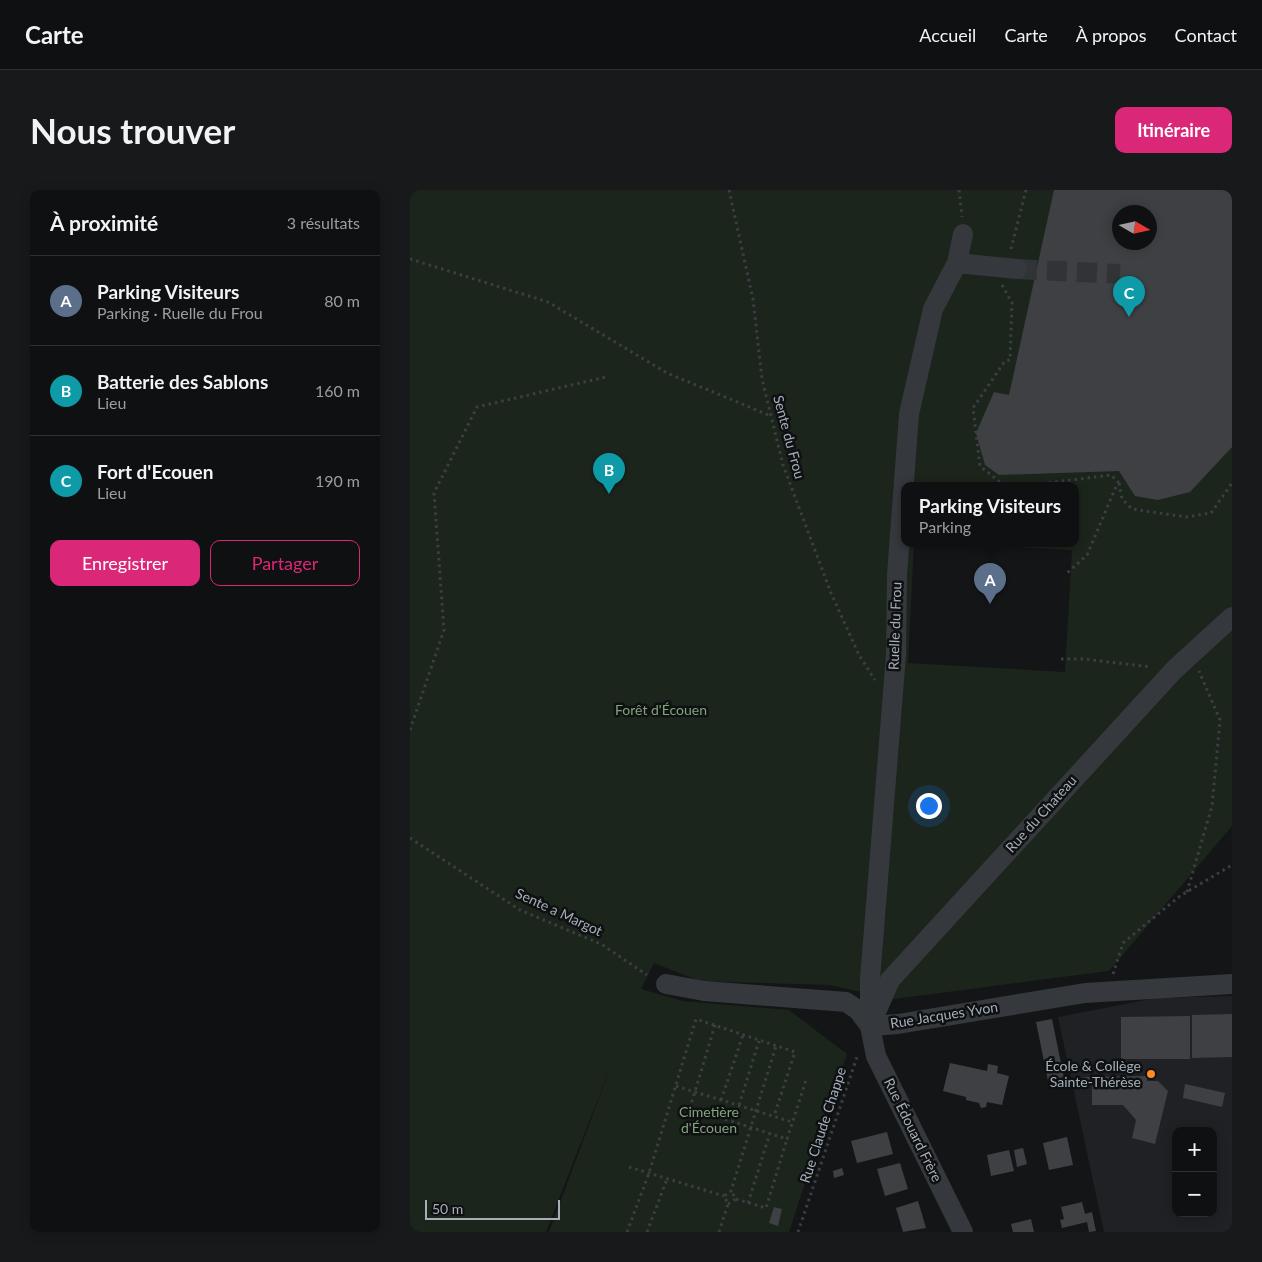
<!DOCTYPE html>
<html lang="fr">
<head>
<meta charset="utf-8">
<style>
  :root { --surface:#0f1011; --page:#18191a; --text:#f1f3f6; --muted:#9b9d9f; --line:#2f3031; --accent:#db2777 }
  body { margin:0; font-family:Lato,sans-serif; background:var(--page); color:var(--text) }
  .controls { position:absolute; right:15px; bottom:15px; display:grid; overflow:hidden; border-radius:10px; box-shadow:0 2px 12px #0003 }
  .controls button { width:45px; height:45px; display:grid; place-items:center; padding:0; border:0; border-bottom:1px solid var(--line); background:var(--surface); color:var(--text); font:25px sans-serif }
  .compass { position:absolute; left:702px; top:15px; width:45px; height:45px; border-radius:50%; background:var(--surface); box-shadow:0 2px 12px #0003; rotate:99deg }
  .scale { position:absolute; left:15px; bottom:12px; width:135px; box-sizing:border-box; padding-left:5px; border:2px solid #a5afb8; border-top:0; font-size:14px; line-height:18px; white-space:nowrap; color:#a5afb8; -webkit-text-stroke:4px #0f1012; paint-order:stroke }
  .you { position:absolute; left:518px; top:615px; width:18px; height:18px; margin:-12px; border:4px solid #fff; border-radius:50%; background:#1a73e8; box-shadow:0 0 0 8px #1a73e833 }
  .badge { display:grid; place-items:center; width:32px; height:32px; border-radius:50%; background:var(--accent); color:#fff; font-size:16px; font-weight:700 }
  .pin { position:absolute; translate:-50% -41px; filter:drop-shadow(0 1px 2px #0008) }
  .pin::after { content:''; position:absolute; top:26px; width:18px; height:15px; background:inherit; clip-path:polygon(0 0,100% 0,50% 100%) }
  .popup { position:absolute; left:491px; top:292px; width:178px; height:65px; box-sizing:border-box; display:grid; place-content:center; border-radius:10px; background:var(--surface); filter:drop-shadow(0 1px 4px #0005); font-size:16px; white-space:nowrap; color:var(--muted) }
  .popup b { font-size:19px; color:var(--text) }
  .popup::after { content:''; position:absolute; left:50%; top:100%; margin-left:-10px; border:10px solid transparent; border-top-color:var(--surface) }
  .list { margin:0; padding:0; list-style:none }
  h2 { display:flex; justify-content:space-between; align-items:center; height:65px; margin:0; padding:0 20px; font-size:21px }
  h2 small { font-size:16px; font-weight:400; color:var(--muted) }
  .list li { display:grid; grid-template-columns:32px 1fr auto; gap:15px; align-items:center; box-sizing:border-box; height:90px; padding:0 20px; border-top:1px solid var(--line) }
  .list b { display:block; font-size:19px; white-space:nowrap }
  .list p { margin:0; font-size:16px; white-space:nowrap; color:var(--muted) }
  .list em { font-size:16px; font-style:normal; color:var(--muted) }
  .actions { display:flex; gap:10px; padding:15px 20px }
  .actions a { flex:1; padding:11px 0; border:1px solid var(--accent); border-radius:10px; text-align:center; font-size:18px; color:var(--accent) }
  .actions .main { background:var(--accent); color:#fff }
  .map { position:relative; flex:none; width:822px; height:1042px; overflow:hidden; border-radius:10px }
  header { display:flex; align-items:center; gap:30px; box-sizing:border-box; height:70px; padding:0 25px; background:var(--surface); border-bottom:1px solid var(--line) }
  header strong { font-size:24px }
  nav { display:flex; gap:28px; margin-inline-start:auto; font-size:18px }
  .intro { display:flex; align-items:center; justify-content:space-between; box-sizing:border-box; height:120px; padding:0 30px }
  h1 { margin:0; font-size:35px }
  .button { padding:12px 22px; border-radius:10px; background:var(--accent); color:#fff; font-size:18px; font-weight:700 }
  main { display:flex; gap:30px; padding:0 30px }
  aside { flex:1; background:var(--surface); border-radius:10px; box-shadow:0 2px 12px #0003 }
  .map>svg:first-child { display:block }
  .built { fill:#202124; fill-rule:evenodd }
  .green { fill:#1c251c; fill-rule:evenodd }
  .building { fill:#3e4044; fill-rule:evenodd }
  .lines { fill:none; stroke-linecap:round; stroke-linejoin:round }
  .minor-tunnel { stroke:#313437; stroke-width:20; stroke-dasharray:20 10; stroke-linecap:butt }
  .path { stroke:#3b3f43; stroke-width:3; stroke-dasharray:2.5 4; stroke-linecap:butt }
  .minor { stroke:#35383c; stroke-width:20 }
  .poi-dot { fill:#ff8b24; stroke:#0f1012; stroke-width:2 }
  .labels { text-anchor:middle; stroke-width:5; stroke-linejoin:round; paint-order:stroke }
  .street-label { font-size:14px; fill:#a5afb8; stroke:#0f1012 }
  .park-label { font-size:14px; fill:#80a57a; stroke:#0f1012 }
  .poi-label { font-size:14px; fill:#a5afb8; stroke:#0f1012; text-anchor:end }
</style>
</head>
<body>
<header>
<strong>Carte</strong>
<nav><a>Accueil</a><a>Carte</a><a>À propos</a><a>Contact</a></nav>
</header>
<div class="intro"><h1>Nous trouver</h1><a class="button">Itinéraire</a></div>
<main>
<aside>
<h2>À proximité<small>3 résultats</small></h2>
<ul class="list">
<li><span class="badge" style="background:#5c6f8a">A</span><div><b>Parking Visiteurs</b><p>Parking · Ruelle du Frou</p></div><em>80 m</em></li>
<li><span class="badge" style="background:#0f9aa8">B</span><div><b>Batterie des Sablons</b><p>Lieu</p></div><em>160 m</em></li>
<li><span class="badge" style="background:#0f9aa8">C</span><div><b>Fort d'Ecouen</b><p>Lieu</p></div><em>190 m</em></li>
</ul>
<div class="actions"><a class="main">Enregistrer</a><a>Partager</a></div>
</aside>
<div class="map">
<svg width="822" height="1042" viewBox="0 0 822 1042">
  <rect width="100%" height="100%" fill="#141517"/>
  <!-- built -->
  <path class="built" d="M 822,806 L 822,1042 L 694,1042 L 648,827 L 746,808 ZM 766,941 L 803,941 L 803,1023 L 766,1023 Z"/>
  <!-- green -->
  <path class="green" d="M 0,0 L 822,0 L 822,636 L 699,781 L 484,809 L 420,795 L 290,791 L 244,773 L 231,799 L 273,811 L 379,820 L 437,864 L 379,1042 L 139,1042 L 204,868 L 136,1042 L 0,1042 ZM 710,22 L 740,22 L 740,52 L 710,52 ZM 495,295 L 665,295 L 665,353 L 536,353 L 662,360 L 655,482 L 498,473 L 504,353 L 495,353 Z"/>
  <!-- building -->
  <g class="building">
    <path d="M 644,0 L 822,0 L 822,257 L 780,302 L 748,310 L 725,306 L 709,281 L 589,285 L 575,275 L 566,243 L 584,202 L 599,205 ZM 710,22 L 740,22 L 740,52 L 710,52 Z"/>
    <polygon points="822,824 822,867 782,868 782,825"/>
    <polygon points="780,826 780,869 711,869 711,827"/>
    <polygon points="642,829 654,888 638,891 626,832"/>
    <polygon points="540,873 577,881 578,874 588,876 587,883 599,886 592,915 577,912 576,917 571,918 569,913 556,910 556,907 533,901"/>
    <polygon points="737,886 737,891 748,891 758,901 745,954 722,948 726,930 713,915 682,915 682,895 672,895 672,887"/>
    <polygon points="775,894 815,903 812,917 773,908"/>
    <polygon points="477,942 483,964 447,973 441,951"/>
    <polygon points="657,947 663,975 639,980 633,953"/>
    <polygon points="613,958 617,974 607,977 604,960"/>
    <polygon points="599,960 604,981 581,986 577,965"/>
    <polygon points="490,973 498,999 475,1006 467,979"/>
    <polygon points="432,978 434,985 424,988 423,981"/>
    <polygon points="508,1011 516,1038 493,1042 486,1018"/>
    <polygon points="672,1012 675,1024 682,1022 686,1041 679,1042 677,1032 652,1038 650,1030 654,1029 651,1017"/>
    <polygon points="364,1017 372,1019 368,1036 359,1033"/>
    <polygon points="621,1029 624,1042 603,1042 601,1034"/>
  </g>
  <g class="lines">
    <!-- minor-tunnel -->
    <polyline class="minor-tunnel" points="607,79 710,84"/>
    <!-- path -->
    <g class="path">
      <polyline points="319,0 343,109 352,189 373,275 421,403 449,465 465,490"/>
      <polyline points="549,0 552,27"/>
      <polyline points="601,59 616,0"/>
      <polyline points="0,69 138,112 257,183 361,226"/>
      <polyline points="592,95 602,113 600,170 595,171 563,218 570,276 591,293 620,295 701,285 708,292 677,365 656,384"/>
      <polyline points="709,293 712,309 722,319 776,327 801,323 822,293"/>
      <polyline points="651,469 674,469 741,477"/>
      <polyline points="0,540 34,440 24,303 67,217 196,187"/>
      <polyline points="0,648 110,720 191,754 237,785"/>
      <polyline points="777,702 802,616 810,530 789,481"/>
      <polyline points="703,784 713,753 770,706 822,675"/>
      <polyline points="305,835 280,918 377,949 397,887"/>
      <polyline points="266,896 382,932"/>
      <polyline points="311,910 333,845"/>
      <polyline points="329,915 349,851"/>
      <polyline points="219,977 314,1006"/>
      <polyline points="326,1009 356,1018 377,949"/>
      <polyline points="338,1013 360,943"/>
      <polyline points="318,1014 326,1009 321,1001"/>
      <polyline points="217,1042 239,983 286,829 385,862 364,926"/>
      <polyline points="237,1042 257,989"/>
      <polyline points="309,1042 318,1014 314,1006 321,1001 366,856"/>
      <polyline points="388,1042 447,867"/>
    </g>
    <!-- minor -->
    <g class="minor">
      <polyline points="553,44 547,73 523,119 499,224 487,385 486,465 460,789 460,836 466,866 553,1042"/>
      <polyline points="547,73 607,79"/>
      <polyline points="256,794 294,801 436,812 448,820 460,836"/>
      <polyline points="463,829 480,790 764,480 822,427"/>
      <polyline points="460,836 488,834 675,803 822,794"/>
    </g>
  </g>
  <!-- markers -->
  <circle class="poi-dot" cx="741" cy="884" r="5"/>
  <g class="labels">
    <!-- street labels -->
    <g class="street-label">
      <text transform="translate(379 247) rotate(75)" y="5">Sente du Frou</text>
      <text transform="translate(485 436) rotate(-88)" y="5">Ruelle du Frou</text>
      <text transform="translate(631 624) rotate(-48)" y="5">Rue du Chateau</text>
      <text transform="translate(149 722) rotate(25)" y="5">Sente a Margot</text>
      <text transform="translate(534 825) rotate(-9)" y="5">Rue Jacques Yvon</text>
      <text transform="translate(413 935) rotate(-72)" y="5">Rue Claude Chappe</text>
      <text transform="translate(503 940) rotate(64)" y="5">Rue Édouard Frère</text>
    </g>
    <!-- park labels -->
    <g class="park-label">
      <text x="251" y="525">Forêt d'Écouen</text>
      <text x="299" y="927">Cimetière<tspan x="299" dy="16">d'Écouen</tspan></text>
    </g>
    <!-- poi labels -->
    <g class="poi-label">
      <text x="731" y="881">École &amp; Collège<tspan x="731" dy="16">Sainte-Thérèse</tspan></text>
    </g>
  </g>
</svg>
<div class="controls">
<button>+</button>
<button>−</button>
</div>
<svg class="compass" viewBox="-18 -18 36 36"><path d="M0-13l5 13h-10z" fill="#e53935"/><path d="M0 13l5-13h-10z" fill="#9b9d9f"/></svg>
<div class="scale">50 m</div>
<div class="you"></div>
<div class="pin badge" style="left:580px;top:414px;background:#5c6f8a">A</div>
<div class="popup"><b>Parking Visiteurs</b>Parking</div>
<div class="pin badge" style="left:199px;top:304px;background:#0f9aa8">B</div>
<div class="pin badge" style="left:719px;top:127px;background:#0f9aa8">C</div>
</div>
</main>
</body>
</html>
